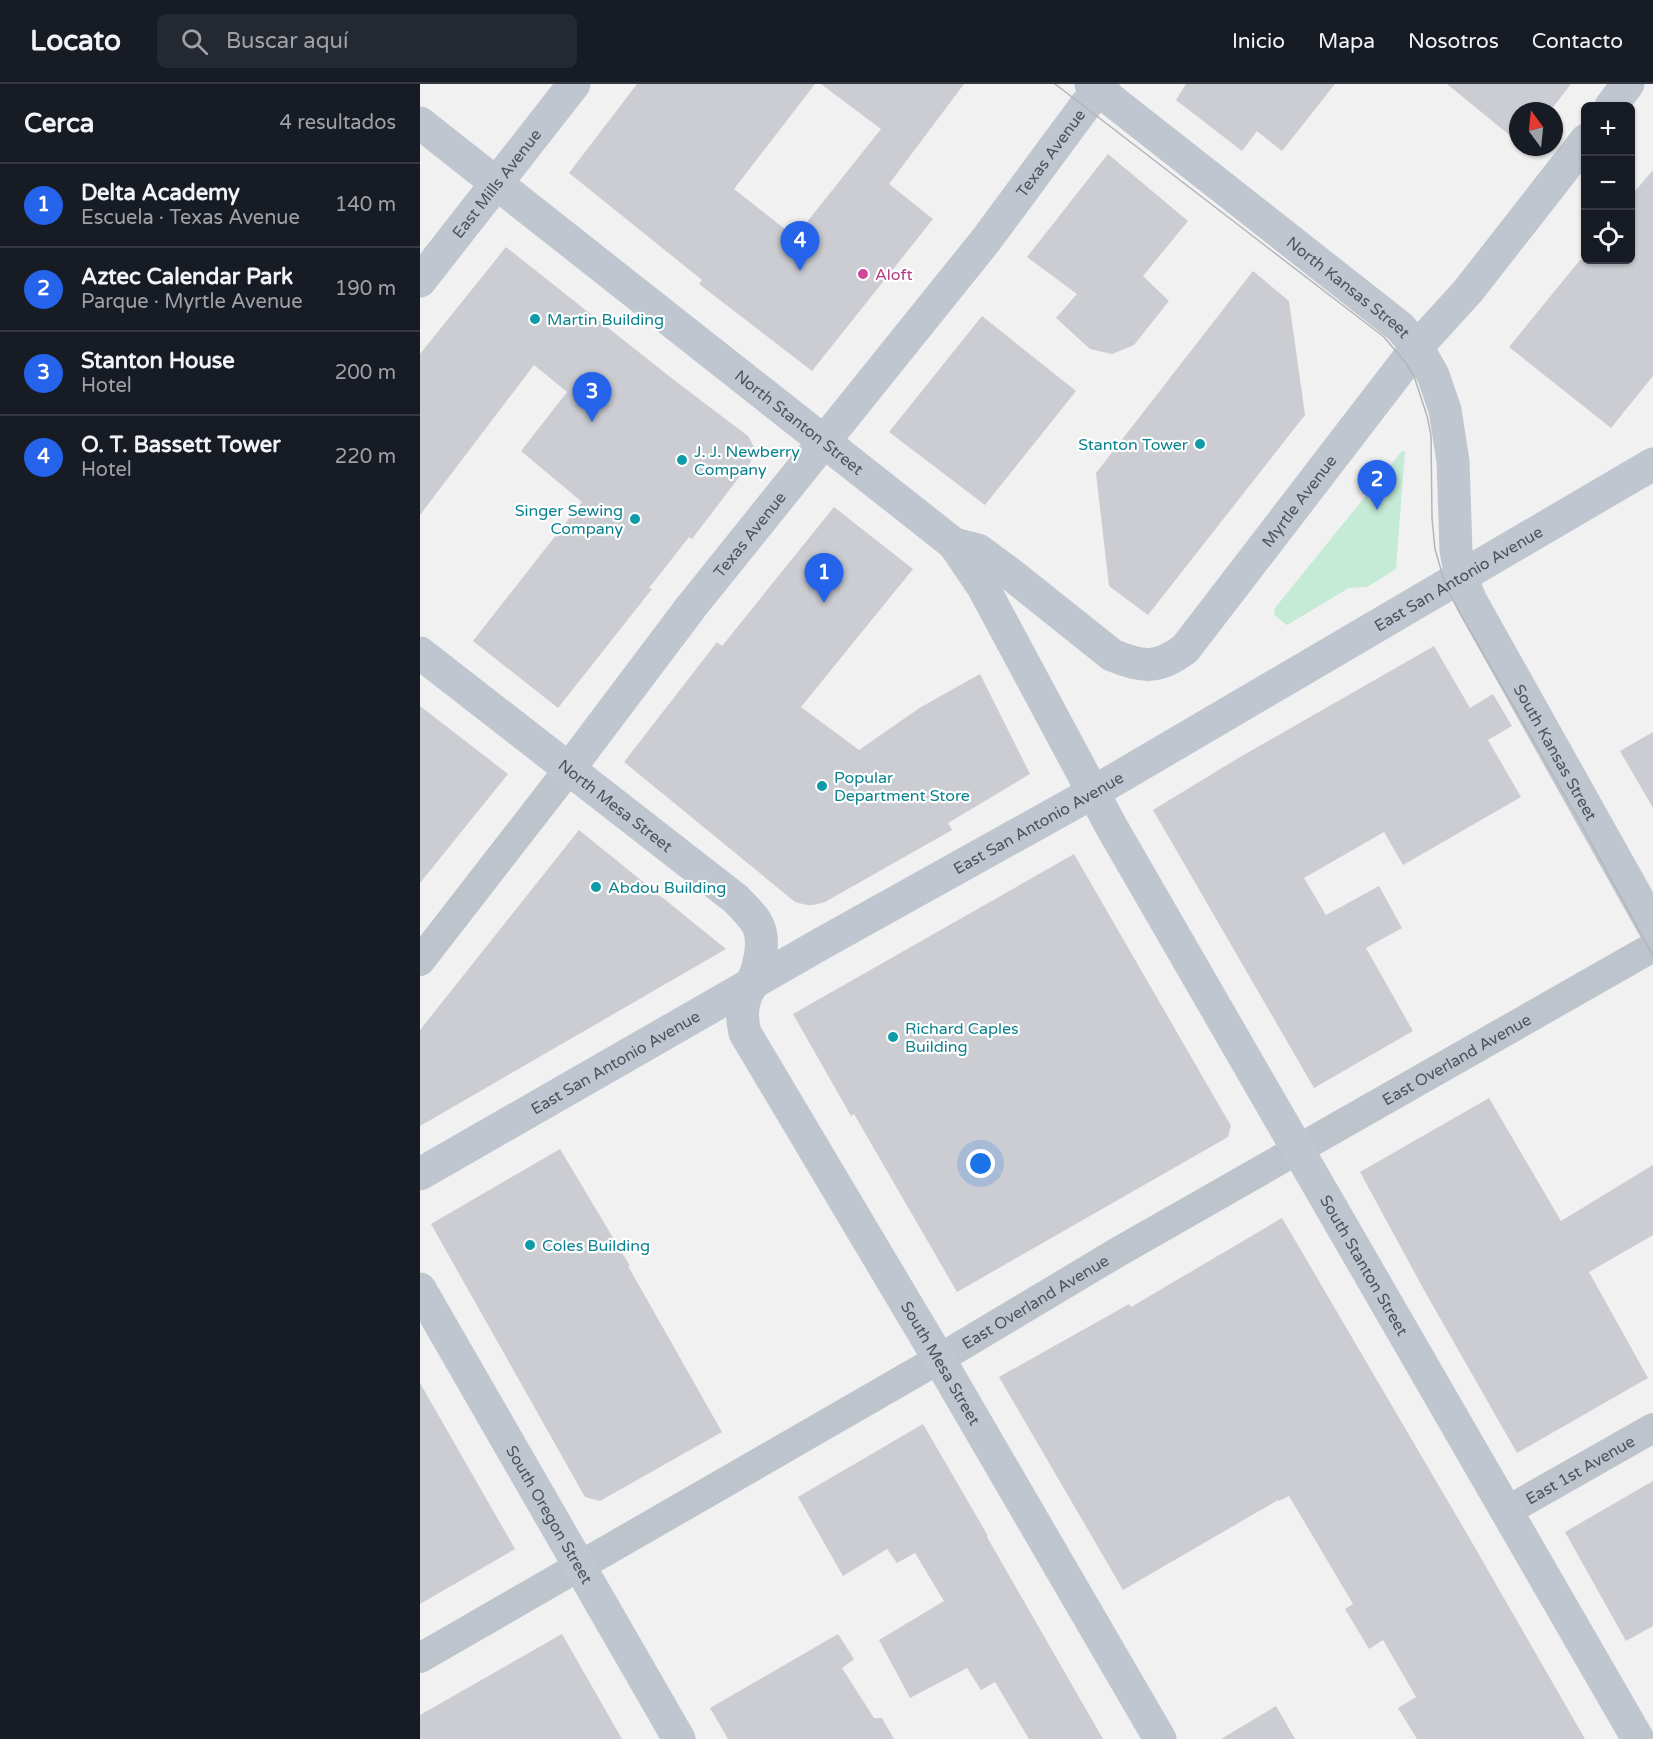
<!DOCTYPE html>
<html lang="es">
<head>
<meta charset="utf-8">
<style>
  :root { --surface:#171b24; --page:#242831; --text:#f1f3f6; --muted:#9ea1a6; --line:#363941; --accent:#2563eb }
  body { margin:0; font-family:"Varela Round",sans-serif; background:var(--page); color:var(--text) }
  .controls { position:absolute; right:18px; top:18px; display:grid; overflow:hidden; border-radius:9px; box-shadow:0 2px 4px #0004 }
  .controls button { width:54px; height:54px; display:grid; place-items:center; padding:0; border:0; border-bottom:2px solid var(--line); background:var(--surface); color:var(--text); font:30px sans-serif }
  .compass { position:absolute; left:1089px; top:18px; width:54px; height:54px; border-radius:50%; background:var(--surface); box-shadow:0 2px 4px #0004; rotate:345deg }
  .you { position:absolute; left:561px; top:1080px; width:21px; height:21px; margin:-15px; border:4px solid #fff; border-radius:50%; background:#1a73e8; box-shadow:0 0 0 9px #1a73e833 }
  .badge { display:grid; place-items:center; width:39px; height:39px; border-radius:50%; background:var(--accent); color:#fff; font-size:20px; font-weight:700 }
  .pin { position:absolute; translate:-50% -50px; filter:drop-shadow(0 2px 3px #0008) }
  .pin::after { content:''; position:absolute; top:32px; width:21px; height:18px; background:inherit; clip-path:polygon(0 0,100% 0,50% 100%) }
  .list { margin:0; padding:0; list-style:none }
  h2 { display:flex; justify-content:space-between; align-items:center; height:78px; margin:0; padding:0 24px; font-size:26px }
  h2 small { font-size:20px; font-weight:400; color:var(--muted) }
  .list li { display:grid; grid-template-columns:39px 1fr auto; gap:18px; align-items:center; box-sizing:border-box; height:84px; padding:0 24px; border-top:2px solid var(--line) }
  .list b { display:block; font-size:22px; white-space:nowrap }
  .list p { margin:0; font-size:20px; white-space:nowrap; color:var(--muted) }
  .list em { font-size:20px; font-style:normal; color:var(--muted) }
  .icon { flex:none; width:33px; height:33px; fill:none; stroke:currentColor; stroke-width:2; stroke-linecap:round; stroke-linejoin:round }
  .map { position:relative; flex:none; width:1233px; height:1655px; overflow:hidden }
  header { display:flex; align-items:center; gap:36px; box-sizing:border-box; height:84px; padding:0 30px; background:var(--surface); border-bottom:2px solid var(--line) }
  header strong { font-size:28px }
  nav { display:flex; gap:33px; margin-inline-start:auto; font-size:21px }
  .search { width:420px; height:54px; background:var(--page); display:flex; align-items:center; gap:15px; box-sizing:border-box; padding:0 21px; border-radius:9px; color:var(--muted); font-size:22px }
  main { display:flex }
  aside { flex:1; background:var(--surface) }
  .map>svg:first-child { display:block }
  .green { fill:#c5ead5 }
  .building { fill:#cbcdd2 }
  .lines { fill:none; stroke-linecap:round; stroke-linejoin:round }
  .street { stroke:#bec4cb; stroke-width:30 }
  .secondary { stroke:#bfc6cf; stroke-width:33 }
  .tram { stroke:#b3b5ba; stroke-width:1.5 }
  .hotel-dot { fill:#d1479c; stroke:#fff; stroke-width:2 }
  .culture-dot { fill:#0f9aa8; stroke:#fff; stroke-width:2 }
  .labels { text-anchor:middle; stroke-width:4.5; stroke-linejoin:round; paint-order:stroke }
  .street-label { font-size:16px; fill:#4b535c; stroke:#fff }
  .hotel-label { font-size:16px; fill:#b23c85; stroke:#fff; text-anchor:start }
  .culture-label { font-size:16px; fill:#0d838f; stroke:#fff; text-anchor:start }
</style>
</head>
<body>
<header>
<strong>Locato</strong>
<div class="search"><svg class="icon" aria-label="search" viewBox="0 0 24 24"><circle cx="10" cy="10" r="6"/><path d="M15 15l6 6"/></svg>Buscar aquí</div>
<nav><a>Inicio</a><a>Mapa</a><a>Nosotros</a><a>Contacto</a></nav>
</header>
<main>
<aside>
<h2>Cerca<small>4 resultados</small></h2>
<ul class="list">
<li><span class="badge">1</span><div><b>Delta Academy</b><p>Escuela · Texas Avenue</p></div><em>140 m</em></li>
<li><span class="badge">2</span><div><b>Aztec Calendar Park</b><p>Parque · Myrtle Avenue</p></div><em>190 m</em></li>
<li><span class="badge">3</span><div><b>Stanton House</b><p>Hotel</p></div><em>200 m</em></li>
<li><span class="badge">4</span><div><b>O. T. Bassett Tower</b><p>Hotel</p></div><em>220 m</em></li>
</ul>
</aside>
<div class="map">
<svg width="1233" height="1655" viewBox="0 0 1233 1655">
  <rect width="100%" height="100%" fill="#f2f1f1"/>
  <!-- green -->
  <polygon class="green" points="982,367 985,367 976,485 947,503 929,504 867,541 854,531 855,524"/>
  <!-- building -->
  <g class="building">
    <polygon points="217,0 395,0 314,105 375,153 461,45 401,0 544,0 469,100 513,135 392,287 279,200 282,196 149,89"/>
    <polygon points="766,0 915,0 862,67 837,47 822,67 756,16"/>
    <polygon points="1027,0 1151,0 1130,27 1098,27 1098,58"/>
    <polygon points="688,70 768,137 723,192 749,217 714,261 692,270 670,265 636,234 657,210 607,173"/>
    <polygon points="1233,86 1233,292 1191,344 1089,263 1160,176 1210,176 1210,113"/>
    <polygon points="86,163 254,296 328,352 334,363 333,373 330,379 272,455 269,453 229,504 232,505 138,624 53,557 162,418 101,367 147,308 114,281 0,431 0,270"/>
    <polygon points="833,187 869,217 885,331 728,531 689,502 676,389"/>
    <polygon points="562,232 656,307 565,421 469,348"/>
    <polygon points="414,423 493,485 381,623 439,666 501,623 560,590 610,690 528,739 532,746 405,818 393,821 387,821 375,818 204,678 297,558 302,562"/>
    <polygon points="1014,562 1050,624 1073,610 1092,642 1068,656 1101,713 983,781 964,748 884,794 906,831 959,802 982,844 946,864 993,947 894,1004 733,726 815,676"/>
    <polygon points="0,622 88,690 0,799"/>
    <polygon points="1233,648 1233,724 1200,667"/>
    <polygon points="159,746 306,865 0,1042 0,946"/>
    <polygon points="654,770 811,1042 808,1053 537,1208 434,1030 431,1032 373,930"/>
    <polygon points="1069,1014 1141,1137 1233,1081 1233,1151 1169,1188 1228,1294 1097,1369 1004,1206 940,1088"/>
    <polygon points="140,1065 210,1182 208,1182 302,1348 180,1417 165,1413 11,1140"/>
    <polygon points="862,1134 1050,1455 1165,1655 997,1655 978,1624 996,1613 963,1556 949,1565 925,1525 933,1520 869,1412 859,1417 858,1416 703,1506 579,1293 709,1220 711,1223"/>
    <polygon points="0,1299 95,1465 0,1520"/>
    <polygon points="503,1340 568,1452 567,1453 683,1655 609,1655 575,1598 561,1606 547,1584 490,1614 459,1556 524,1517 495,1469 477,1479 467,1465 423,1492 378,1413"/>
    <polygon points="1233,1397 1233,1542 1206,1557 1145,1448"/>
    <polygon points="142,1550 202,1655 0,1655 0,1631"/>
    <polygon points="418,1550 434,1575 422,1584 454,1634 462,1634 474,1655 308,1655 290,1624"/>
    <polygon points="856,1622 875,1655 801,1655"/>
  </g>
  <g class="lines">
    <!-- street -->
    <g class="street">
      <polyline points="0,877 149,685"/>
      <path id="s1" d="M 1087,1427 L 1233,1344"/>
      <path id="s2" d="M 0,1574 L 519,1275 L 698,1168 L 1233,863"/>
    </g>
    <!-- secondary -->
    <g class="secondary">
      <path id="s3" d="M 671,0 L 980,243 L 997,263 L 1013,291 L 1025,326 L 1033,377 L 1036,467 L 1041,493 L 1051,517 L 1233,842"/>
      <polyline points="1191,22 1208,0"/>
      <path id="s4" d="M 0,39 L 534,460 L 563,503 L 691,742 L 1218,1655"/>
      <path id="s5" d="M 0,197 L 154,0"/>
      <path id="s6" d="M 534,460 L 558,466 L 588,488 L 692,571 C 723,584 738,585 765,565 L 997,263 L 1048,207 L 1166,56"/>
      <path id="s7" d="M 0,569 L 316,815 C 323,823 335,833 339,844 C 345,860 339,884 332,899 C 331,904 327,908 326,912 C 321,924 322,937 325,949 L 519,1275 L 740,1655"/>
      <path id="s8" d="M 149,685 L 271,523 L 566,156 L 665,22 L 683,0"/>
      <path id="s9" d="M 0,1090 L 399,861 L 672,709 L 1233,380"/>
      <path id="s10" d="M 0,1205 L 259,1655"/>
    </g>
    <!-- tram -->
    <polyline class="tram" points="635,0 964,253 985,278 994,292 1007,332 1011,351 1012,434 1015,465 1026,503 1045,538 1156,731 1233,872"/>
  </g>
  <!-- markers -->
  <circle class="hotel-dot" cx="443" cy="190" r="6"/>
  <g class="culture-dot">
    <circle cx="115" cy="235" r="6"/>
    <circle cx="780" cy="360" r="6"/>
    <circle cx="262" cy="376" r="6"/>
    <circle cx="215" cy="435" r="6"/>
    <circle cx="402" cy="702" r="6"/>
    <circle cx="176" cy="803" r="6"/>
    <circle cx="473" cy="953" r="6"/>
    <circle cx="110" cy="1161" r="6"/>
  </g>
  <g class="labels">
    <!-- street labels -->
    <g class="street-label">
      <text dy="6" stroke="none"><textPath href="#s8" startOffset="782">Texas Avenue</textPath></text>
      <text dy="6" stroke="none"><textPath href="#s5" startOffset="124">East Mills Avenue</textPath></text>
      <text dy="6" stroke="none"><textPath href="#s3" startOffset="328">North Kansas Street</textPath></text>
      <text dy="6" stroke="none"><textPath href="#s4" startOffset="483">North Stanton Street</textPath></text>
      <text dy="6" stroke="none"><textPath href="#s6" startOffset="460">Myrtle Avenue</textPath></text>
      <text dy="6" stroke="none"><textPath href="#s8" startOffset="296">Texas Avenue</textPath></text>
      <text dy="6" stroke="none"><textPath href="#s9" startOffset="1197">East San Antonio Avenue</textPath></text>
      <text dy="6" stroke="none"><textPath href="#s3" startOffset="856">South Kansas Street</textPath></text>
      <text dy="6" stroke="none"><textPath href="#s7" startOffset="248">North Mesa Street</textPath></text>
      <text dy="6" stroke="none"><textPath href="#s9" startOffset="711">East San Antonio Avenue</textPath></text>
      <text dy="6" stroke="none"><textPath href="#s2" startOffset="1197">East Overland Avenue</textPath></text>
      <text dy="6" stroke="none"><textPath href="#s9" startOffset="225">East San Antonio Avenue</textPath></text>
      <text dy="6" stroke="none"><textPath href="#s4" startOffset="1510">South Stanton Street</textPath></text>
      <text dy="6" stroke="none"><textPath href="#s2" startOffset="711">East Overland Avenue</textPath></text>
      <text dy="6" stroke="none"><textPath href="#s7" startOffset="930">South Mesa Street</textPath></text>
      <text dy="6" stroke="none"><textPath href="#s1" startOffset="84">East 1st Avenue</textPath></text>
      <text dy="6" stroke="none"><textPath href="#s10" startOffset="260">South Oregon Street</textPath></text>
    </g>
    <!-- hotel labels -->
    <g class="hotel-label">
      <text x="455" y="196">Aloft</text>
    </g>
    <!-- culture labels -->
    <g class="culture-label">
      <text x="127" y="241">Martin Building</text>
      <text x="768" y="366" text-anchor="end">Stanton Tower</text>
      <text x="274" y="373">J. J. Newberry<tspan x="274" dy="18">Company</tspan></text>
      <text x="203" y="432" text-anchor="end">Singer Sewing<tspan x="203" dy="18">Company</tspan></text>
      <text x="414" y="699">Popular<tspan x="414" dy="18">Department Store</tspan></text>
      <text x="188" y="809">Abdou Building</text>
      <text x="485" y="950">Richard Caples<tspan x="485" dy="18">Building</tspan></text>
      <text x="122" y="1167">Coles Building</text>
    </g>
  </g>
</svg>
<div class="controls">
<button>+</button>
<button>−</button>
<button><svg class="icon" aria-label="locate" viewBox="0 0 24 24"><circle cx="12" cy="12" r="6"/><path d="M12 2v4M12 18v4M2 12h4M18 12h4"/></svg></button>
</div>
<svg class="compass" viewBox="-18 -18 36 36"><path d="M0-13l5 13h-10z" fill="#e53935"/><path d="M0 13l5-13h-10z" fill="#9ea1a6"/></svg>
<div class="you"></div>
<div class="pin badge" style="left:404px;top:519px">1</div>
<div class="pin badge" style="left:957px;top:426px">2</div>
<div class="pin badge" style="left:172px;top:338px">3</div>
<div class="pin badge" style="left:380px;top:187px">4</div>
</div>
</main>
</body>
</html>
